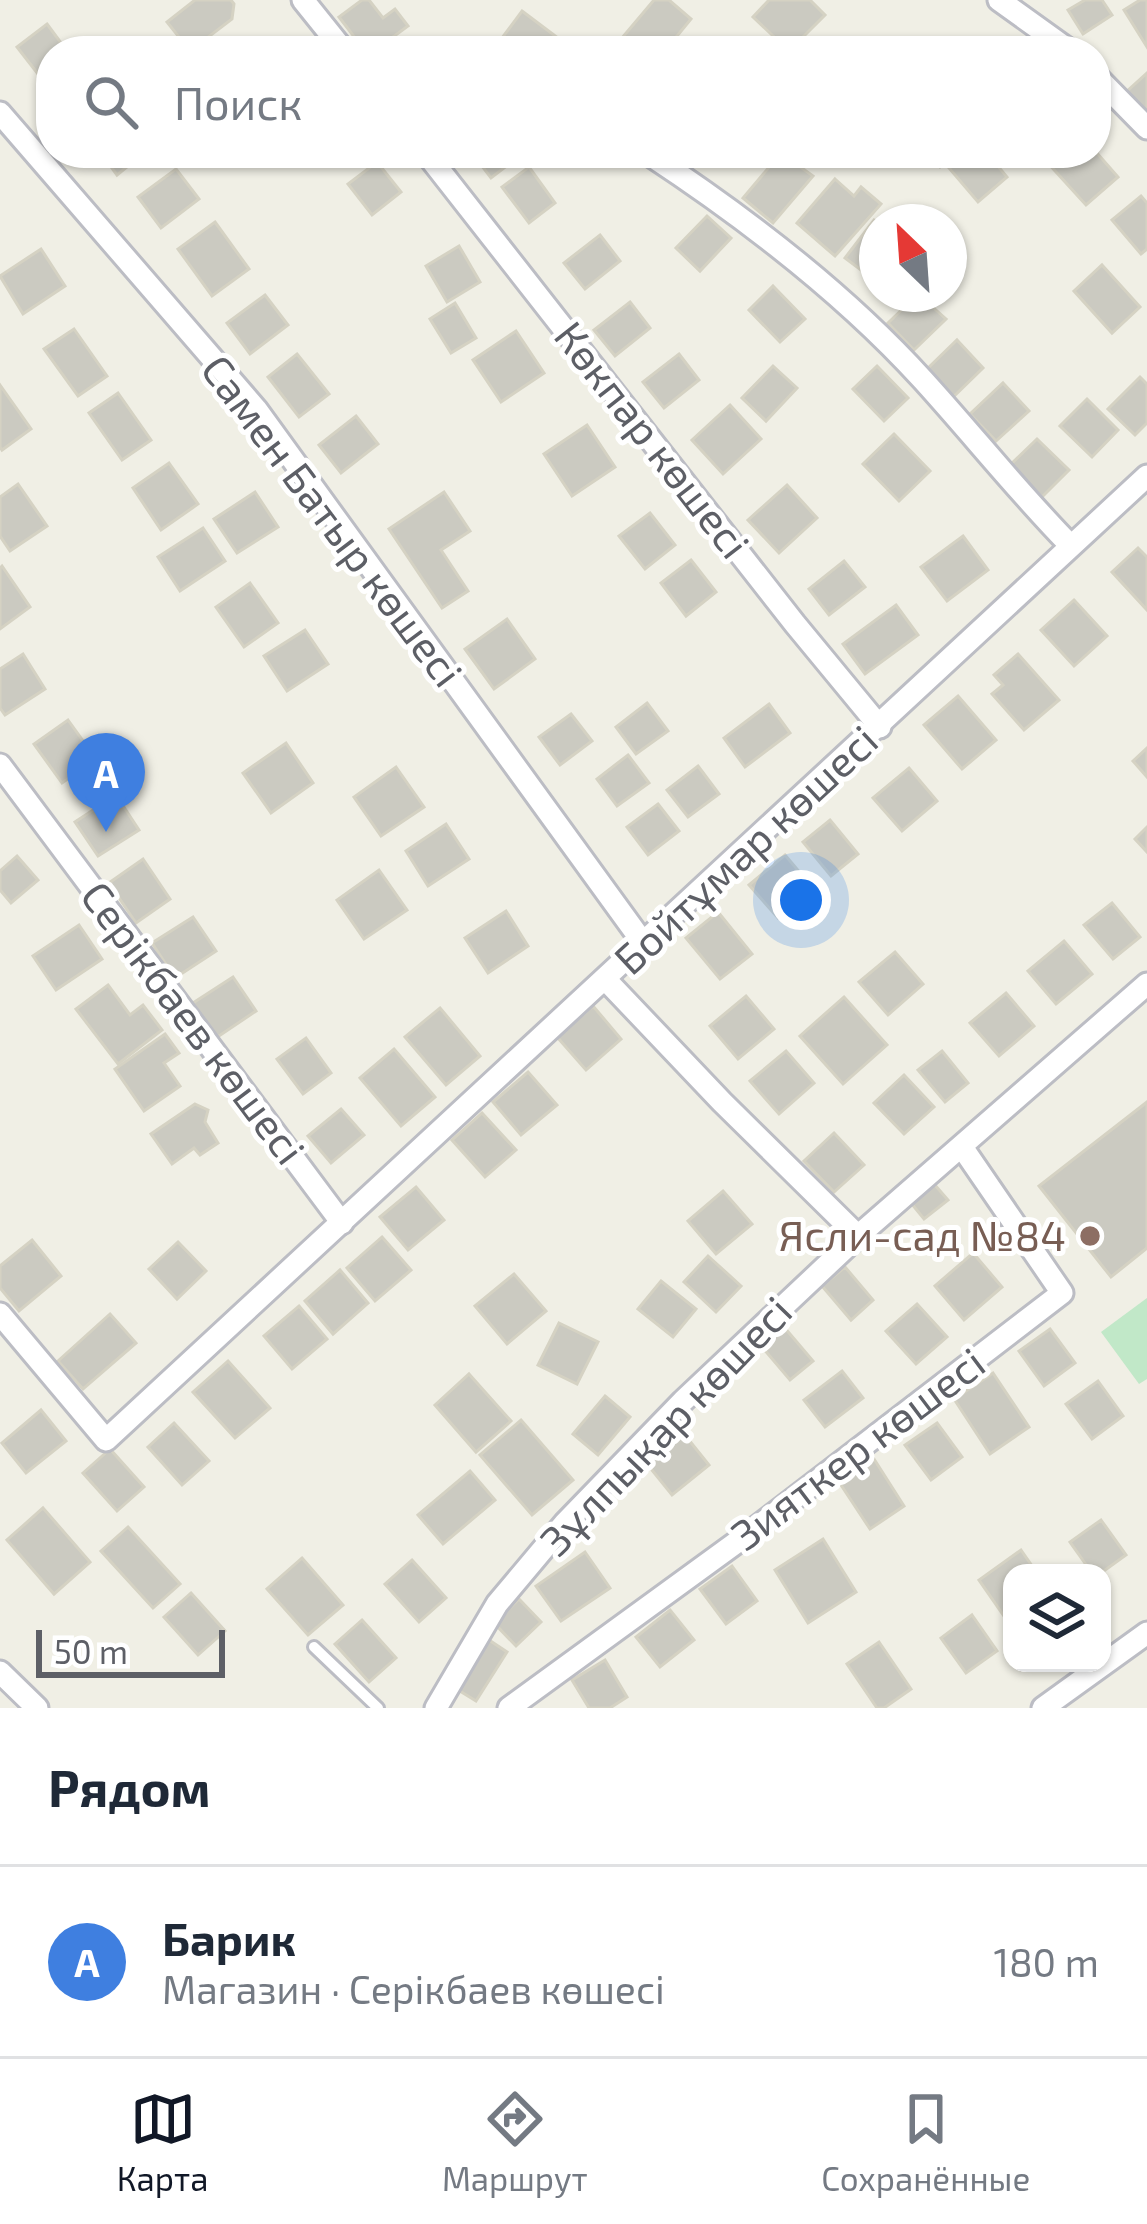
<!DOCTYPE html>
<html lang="ru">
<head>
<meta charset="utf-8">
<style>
  :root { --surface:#fff; --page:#f2f2f3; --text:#1f2937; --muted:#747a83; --line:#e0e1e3; --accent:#111827 }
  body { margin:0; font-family:"Exo 2",sans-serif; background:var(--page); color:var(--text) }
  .controls { position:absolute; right:36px; bottom:36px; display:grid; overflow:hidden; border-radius:24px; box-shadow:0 3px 9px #0004 }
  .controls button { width:108px; height:108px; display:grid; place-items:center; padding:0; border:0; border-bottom:3px solid var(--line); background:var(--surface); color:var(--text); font:60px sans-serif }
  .compass { position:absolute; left:859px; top:204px; width:108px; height:108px; border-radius:50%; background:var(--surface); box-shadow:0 3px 9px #0004; rotate:335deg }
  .scale { position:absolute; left:36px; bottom:30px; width:189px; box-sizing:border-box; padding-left:12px; border:6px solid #5d5f66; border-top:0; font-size:33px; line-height:42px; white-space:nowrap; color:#5d5f66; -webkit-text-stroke:9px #fff; paint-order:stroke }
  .you { position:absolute; left:801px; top:900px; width:42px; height:42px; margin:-30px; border:9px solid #fff; border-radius:50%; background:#1a73e8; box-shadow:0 0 0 18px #1a73e833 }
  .badge { display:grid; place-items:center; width:78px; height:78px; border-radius:50%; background:var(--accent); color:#fff; font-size:39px; font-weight:700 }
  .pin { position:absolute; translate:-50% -99px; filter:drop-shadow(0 3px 6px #0008) }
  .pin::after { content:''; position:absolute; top:63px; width:42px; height:36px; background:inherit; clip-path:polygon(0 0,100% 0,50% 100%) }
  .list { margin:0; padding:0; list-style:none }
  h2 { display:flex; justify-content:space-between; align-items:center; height:156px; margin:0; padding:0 48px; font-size:51px }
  h2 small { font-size:39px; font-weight:400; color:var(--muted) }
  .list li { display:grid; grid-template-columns:78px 1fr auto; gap:36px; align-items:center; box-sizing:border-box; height:192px; padding:0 48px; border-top:3px solid var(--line) }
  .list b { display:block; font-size:45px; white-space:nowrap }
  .list p { margin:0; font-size:39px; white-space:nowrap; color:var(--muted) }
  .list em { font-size:39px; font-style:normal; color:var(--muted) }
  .icon { flex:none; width:66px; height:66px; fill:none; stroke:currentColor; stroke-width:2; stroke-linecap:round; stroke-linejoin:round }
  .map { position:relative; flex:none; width:1147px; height:1708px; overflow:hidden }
  .search { position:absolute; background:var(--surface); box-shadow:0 3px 9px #0004; left:36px; right:36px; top:36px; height:132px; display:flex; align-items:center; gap:30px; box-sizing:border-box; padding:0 42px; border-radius:48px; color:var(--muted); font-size:45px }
  .sheet { height:348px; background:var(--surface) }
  nav { display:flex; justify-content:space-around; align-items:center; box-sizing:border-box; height:168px; border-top:3px solid var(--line); background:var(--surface); font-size:33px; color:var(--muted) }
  nav a { display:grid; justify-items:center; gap:6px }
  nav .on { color:var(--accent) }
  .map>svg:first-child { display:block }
  .green { fill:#c1e8c8 }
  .building { fill:#cbcac1; stroke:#d5d2c3; stroke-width:3 }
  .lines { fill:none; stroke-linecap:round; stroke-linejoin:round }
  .service-casing { stroke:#bcbdc4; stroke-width:16 }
  .minor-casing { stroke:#bcbdc4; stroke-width:27 }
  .service { stroke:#fff; stroke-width:10 }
  .minor { stroke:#fff; stroke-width:21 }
  .education-dot { fill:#8d6e63; stroke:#fff; stroke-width:4.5 }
  .labels { text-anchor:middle; stroke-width:10; stroke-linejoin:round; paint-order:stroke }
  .street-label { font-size:42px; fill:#5d5f66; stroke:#fff }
  .education-label { font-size:42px; fill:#785e54; stroke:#fff; text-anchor:end }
</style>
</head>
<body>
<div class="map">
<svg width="1147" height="1708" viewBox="0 0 1147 1708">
  <rect width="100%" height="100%" fill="#f0efe5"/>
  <!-- green -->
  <polygon class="green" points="1147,1298 1147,1379 1139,1384 1101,1332"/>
  <!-- building -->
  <g class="building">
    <polygon points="195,0 231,0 234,4 232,19 190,51 167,22"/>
    <polygon points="362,0 369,0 383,18 395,9 408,26 374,51 365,51 339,17"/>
    <polygon points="654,0 669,0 691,19 668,47 672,51 611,51"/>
    <polygon points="769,0 810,0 825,15 789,51 753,17"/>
    <polygon points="1085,0 1102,0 1112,15 1083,34 1068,10"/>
    <polygon points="1140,0 1147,0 1147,47 1124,10"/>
    <polygon points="522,11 558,38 548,51 519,51 502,38"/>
    <polygon points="47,24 67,51 51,51 51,70 41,78 17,47"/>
    <polygon points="1147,73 1147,116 1126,92"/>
    <polygon points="1096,152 1118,177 1086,205 1047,162 1057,153"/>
    <polygon points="101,153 144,153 117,175"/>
    <polygon points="472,153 514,153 517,158 491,178"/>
    <polygon points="781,153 813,176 773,223 743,198"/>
    <polygon points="927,153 955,153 940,167"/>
    <polygon points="967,153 987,153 1007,177 978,202 949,168"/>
    <polygon points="377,162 401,192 372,215 348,184"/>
    <polygon points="529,167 555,203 529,223 502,187"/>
    <polygon points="176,169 199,199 161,228 138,197"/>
    <polygon points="835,179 854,196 861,187 881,204 835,256 797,223"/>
    <polygon points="1141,196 1147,203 1147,249 1141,254 1112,220"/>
    <polygon points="707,216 731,238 700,271 676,248"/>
    <polygon points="874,220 877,222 877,282 845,258"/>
    <polygon points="215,222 249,269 212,296 178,249"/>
    <polygon points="600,235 620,261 585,289 564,263"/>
    <polygon points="459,246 480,282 447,302 426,266"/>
    <polygon points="41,249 65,286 23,314 0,276"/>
    <polygon points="1102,265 1140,307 1112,333 1074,291"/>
    <polygon points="773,286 805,319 780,342 749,310"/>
    <polygon points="918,294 946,319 914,350 888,323"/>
    <polygon points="265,295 288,325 250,354 227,323"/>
    <polygon points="630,302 650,328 615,356 594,330"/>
    <polygon points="455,303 476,338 451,353 430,319"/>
    <polygon points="74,329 107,376 78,396 44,349"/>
    <polygon points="516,331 544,373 501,402 473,360"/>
    <polygon points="957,340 983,368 951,399 925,371"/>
    <polygon points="297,354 329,394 299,417 268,377"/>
    <polygon points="679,354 699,380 664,408 643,382"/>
    <polygon points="773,366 797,388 766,421 742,398"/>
    <polygon points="877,366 908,398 884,421 853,389"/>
    <polygon points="1140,377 1147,384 1147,423 1135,435 1108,409"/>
    <polygon points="1003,383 1029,411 996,441 970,414"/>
    <polygon points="0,385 31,429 2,450 0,447"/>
    <polygon points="118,393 151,440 122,460 89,413"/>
    <polygon points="1087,399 1118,430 1092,457 1060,426"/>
    <polygon points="730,405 761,439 723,474 692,440"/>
    <polygon points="356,416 378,444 341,473 319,445"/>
    <polygon points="587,425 615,467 572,496 544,454"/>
    <polygon points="894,434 930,471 899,501 863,464"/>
    <polygon points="1037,439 1069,470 1042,497 1010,465"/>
    <polygon points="169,463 198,504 161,530 133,488"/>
    <polygon points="18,484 47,526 10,551 0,536 0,497"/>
    <polygon points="787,485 817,518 779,553 748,520"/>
    <polygon points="255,492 278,527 237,553 214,519"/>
    <polygon points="444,492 470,531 441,550 468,591 442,608 389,529"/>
    <polygon points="650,513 675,545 645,569 619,536"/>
    <polygon points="203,528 225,561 180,591 158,557"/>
    <polygon points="963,536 988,570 947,601 921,567"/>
    <polygon points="1138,548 1147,557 1147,610 1112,572"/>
    <polygon points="691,560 716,592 686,616 661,583"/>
    <polygon points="844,561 865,587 829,615 809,589"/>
    <polygon points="2,566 30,607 0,629 0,568"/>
    <polygon points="250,583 278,623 244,647 216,607"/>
    <polygon points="1074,600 1107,636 1074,666 1041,630"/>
    <polygon points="896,605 918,635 865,674 843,644"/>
    <polygon points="507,619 535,659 494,689 465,649"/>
    <polygon points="305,630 328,664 287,691 264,656"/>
    <polygon points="23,654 45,689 5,715 0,708 0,669"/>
    <polygon points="1018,654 1059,700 1024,730 992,694 1003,685 994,675"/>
    <polygon points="958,696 996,740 962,769 924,725"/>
    <polygon points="647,703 668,731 636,754 616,727"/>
    <polygon points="769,704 790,733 745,767 724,738"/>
    <polygon points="571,714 592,741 560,765 539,737"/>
    <polygon points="68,720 96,759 62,783 34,744"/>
    <polygon points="286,743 313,783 271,813 243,773"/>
    <polygon points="1147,748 1147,777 1133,761"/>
    <polygon points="628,755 649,783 617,806 597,779"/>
    <polygon points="698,766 719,794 688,817 667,790"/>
    <polygon points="396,767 424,807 381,836 354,797"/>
    <polygon points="909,768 937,801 902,831 873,798"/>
    <polygon points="116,795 139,830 98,856 75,822"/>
    <polygon points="658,804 679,831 648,855 627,827"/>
    <polygon points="830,820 858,854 831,876 803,842"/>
    <polygon points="446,824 469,859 428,886 406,851"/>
    <polygon points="1147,827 1147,852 1135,839"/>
    <polygon points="785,855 813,888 778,918 749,885"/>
    <polygon points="17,856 38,880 11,903 0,890 0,871"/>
    <polygon points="143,859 170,899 136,923 109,883"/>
    <polygon points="379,870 407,910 364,939 337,900"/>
    <polygon points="1112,903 1140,937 1113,959 1084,925"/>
    <polygon points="506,911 528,946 488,973 465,938"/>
    <polygon points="718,912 752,954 720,979 686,938"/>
    <polygon points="193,917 216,951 175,978 152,943"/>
    <polygon points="79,925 102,959 56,990 33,956"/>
    <polygon points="1064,941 1092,974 1056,1004 1028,971"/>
    <polygon points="895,952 923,984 888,1015 859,982"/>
    <polygon points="233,977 256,1011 216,1038 193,1003"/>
    <polygon points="108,985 130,1015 143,1005 162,1030 118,1064 76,1009"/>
    <polygon points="1006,993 1034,1026 999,1056 970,1023"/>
    <polygon points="746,996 774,1029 738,1059 710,1026"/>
    <polygon points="844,997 887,1045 843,1084 800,1036"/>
    <polygon points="593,1006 621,1039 586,1070 557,1037"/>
    <polygon points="440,1008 480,1056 446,1085 405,1037"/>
    <polygon points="165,1034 179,1053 164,1063 180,1086 144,1111 115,1069"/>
    <polygon points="306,1038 331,1073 303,1094 277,1059"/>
    <polygon points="394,1049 435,1097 401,1126 360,1078"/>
    <polygon points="786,1051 814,1083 779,1114 750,1081"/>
    <polygon points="942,1051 968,1083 945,1102 918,1070"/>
    <polygon points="528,1072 557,1105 521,1135 493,1102"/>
    <polygon points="904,1075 934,1107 904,1134 874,1103"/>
    <polygon points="1147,1102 1147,1248 1111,1277 1039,1186"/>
    <polygon points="195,1104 208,1110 205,1122 218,1143 200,1155 194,1148 172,1164 151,1134"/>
    <polygon points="341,1109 364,1135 331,1163 308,1136"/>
    <polygon points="482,1113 516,1150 485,1177 452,1140"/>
    <polygon points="834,1133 864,1165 834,1192 804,1161"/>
    <polygon points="934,1184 948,1200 924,1219 911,1203"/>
    <polygon points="416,1187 444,1220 408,1250 380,1217"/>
    <polygon points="723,1191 752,1224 716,1254 688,1221"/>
    <polygon points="382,1237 411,1270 375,1301 347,1268"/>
    <polygon points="32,1240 61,1276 19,1311 0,1288 0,1266"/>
    <polygon points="178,1242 206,1271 177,1299 149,1269"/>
    <polygon points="973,1253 1002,1287 964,1320 935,1286"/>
    <polygon points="708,1256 741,1286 716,1312 684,1282"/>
    <polygon points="845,1267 873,1300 851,1320 822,1286"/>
    <polygon points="340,1270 368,1303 333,1334 305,1301"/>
    <polygon points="514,1274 546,1311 507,1344 475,1306"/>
    <polygon points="661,1281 696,1309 673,1337 638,1309"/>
    <polygon points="917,1304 947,1337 916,1364 886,1331"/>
    <polygon points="299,1306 327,1339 292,1369 264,1336"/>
    <polygon points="110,1314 136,1343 83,1389 58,1361"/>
    <polygon points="559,1323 598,1342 577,1384 538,1365"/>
    <polygon points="784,1327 813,1361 790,1380 762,1347"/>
    <polygon points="1050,1329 1075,1363 1044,1386 1019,1351"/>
    <polygon points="228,1361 270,1408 235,1438 193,1392"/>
    <polygon points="842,1371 863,1398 825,1427 804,1400"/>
    <polygon points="993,1373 1029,1427 990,1454 954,1399"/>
    <polygon points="469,1374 511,1421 476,1452 435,1405"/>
    <polygon points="1098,1381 1123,1416 1092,1439 1066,1404"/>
    <polygon points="605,1396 630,1417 598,1455 573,1434"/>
    <polygon points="41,1410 66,1441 26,1473 2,1443"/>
    <polygon points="521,1420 573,1480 532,1515 480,1455"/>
    <polygon points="174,1423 209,1461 182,1485 148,1447"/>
    <polygon points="937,1423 962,1457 931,1480 905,1445"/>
    <polygon points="680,1429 709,1465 672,1495 643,1459"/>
    <polygon points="110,1449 144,1487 117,1511 83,1473"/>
    <polygon points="874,1459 904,1506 870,1529 839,1482"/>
    <polygon points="470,1471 495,1500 443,1544 418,1515"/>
    <polygon points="43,1508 90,1562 54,1594 7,1540"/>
    <polygon points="1101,1520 1126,1555 1101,1573 1092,1573 1070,1542"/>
    <polygon points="128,1527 180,1584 153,1608 101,1551"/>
    <polygon points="823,1539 856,1592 808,1623 775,1570"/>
    <polygon points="1021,1550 1037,1573 1012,1573 1012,1610 1004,1616 979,1580"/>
    <polygon points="585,1552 610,1588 561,1621 536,1586"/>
    <polygon points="302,1558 343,1605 308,1635 267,1589"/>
    <polygon points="412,1560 446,1598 419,1622 385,1584"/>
    <polygon points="732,1566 757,1601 726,1624 700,1589"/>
    <polygon points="191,1593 225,1631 198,1655 164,1617"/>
    <polygon points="519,1599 541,1622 516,1646 494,1623"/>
    <polygon points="670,1610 694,1640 660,1667 636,1637"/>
    <polygon points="972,1615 997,1651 966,1673 941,1638"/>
    <polygon points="362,1620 396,1658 369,1682 335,1644"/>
    <polygon points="486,1638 507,1652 476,1701 455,1688"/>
    <polygon points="879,1642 911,1689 884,1708 877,1708 847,1664"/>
    <polygon points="605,1660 627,1697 610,1708 589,1708 572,1680"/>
  </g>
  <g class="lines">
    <defs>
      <polyline id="service" points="314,1647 378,1708"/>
      <g id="minor">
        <polyline points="303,0 344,51"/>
        <polyline points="999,0 1070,51"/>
        <polyline points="1096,76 1147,128"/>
        <polyline points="0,113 256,409 644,944"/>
        <polyline points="426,153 795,624 880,727"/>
        <path d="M 647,153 C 746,218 843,292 923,380 C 973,435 1018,492 1070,545"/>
        <polyline points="0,765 342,1223"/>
        <polyline points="606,980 722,1102 858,1236"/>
        <polyline points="0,1314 106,1440 1147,476"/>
        <polyline points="0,1672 37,1708"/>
        <polyline points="436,1708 497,1604 565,1523 683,1401 858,1236 1147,984"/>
        <polyline points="509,1708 748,1534 1062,1293 962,1147"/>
        <polyline points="1043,1708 1147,1633"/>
      </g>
    </defs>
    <!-- service casing -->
    <use href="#service" class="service-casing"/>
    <!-- minor casing -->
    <use href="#minor" class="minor-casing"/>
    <!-- service -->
    <use href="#service" class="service"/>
    <!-- minor -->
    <use href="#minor" class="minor"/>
  </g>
  <!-- markers -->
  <circle class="education-dot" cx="1090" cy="1236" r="12"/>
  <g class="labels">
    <!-- street labels -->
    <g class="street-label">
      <text transform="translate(652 440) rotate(52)" y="15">Көкпар көшесі</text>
      <text transform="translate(332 521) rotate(53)" y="15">Самен Батыр көшесі</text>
      <text transform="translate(746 850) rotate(-43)" y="15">Бойтұмар көшесі</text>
      <text transform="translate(193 1023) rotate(53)" y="15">Серікбаев көшесі</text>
      <text transform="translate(666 1426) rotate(-46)" y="15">Зұлпықар көшесі</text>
      <text transform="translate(858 1449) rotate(-37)" y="15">Зияткер көшесі</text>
    </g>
    <!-- education labels -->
    <g class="education-label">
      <text x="1066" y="1251">Ясли-сад №84</text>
    </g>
  </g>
</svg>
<div class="controls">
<button><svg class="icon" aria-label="layers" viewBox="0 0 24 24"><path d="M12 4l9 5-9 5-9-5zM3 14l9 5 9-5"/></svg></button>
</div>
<svg class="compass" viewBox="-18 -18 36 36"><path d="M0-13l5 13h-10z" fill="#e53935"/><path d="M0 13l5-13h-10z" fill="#747a83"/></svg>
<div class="scale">50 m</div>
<div class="you"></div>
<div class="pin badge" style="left:106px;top:832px;background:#3f7fe0">A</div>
<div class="search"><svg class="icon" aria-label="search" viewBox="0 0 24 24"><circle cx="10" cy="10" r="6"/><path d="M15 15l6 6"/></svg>Поиск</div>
</div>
<section class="sheet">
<h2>Рядом<small></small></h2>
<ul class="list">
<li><span class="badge" style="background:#3f7fe0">A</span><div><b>Барик</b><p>Магазин · Серікбаев көшесі</p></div><em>180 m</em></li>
</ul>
</section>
<nav>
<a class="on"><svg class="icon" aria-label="map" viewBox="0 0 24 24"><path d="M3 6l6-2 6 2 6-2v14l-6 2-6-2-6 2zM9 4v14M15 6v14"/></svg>Карта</a>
<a><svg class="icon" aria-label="directions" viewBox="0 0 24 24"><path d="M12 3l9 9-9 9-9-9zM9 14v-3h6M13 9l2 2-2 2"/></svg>Маршрут</a>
<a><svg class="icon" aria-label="saved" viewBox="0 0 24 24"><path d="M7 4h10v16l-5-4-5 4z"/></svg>Сохранённые</a>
</nav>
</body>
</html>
